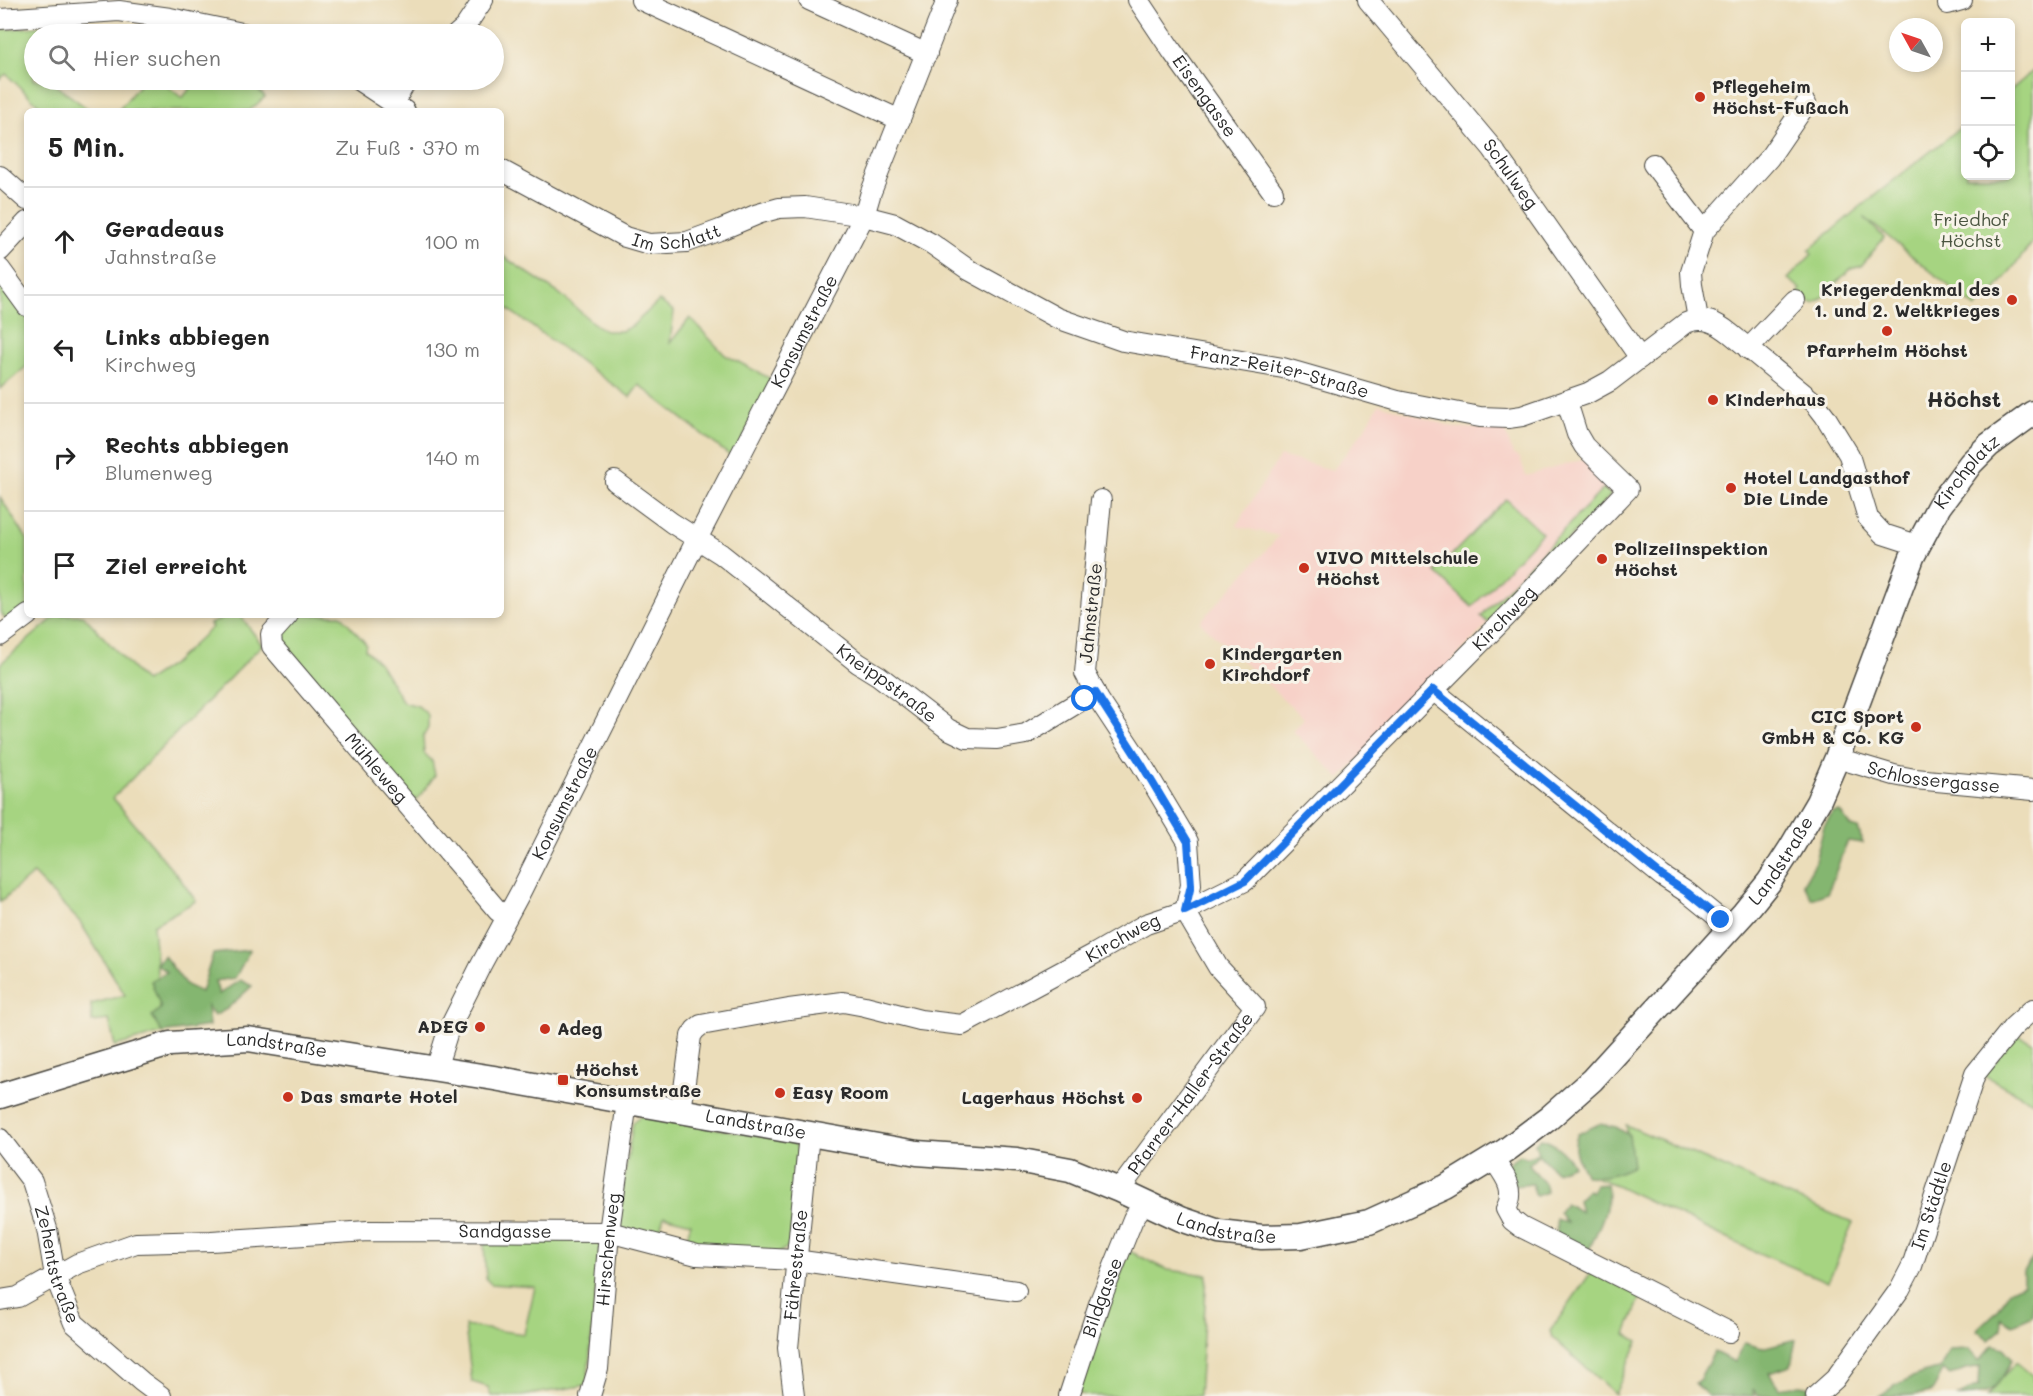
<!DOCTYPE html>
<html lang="de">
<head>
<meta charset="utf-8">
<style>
  :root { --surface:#fff; --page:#f2f2f2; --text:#222; --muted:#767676; --line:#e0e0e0 }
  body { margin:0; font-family:Mali,sans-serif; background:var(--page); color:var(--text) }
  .controls { position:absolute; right:18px; top:18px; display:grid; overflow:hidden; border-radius:9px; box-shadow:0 3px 9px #0003 }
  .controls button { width:54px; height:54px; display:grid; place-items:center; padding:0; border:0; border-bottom:2px solid var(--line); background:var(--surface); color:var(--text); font:30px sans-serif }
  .compass { position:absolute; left:1889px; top:18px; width:54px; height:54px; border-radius:50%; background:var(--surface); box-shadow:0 3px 9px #0003; rotate:310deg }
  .stop { position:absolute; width:18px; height:18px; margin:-14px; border:4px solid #1a73e8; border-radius:50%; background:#fff }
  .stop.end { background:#1a73e8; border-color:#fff; box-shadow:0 2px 6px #0008 }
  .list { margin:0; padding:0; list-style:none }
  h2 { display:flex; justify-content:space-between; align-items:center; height:78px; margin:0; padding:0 24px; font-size:26px }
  h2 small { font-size:20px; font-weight:400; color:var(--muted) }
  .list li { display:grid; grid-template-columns:39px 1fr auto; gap:18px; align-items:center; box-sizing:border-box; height:108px; padding:0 24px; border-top:2px solid var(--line) }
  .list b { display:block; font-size:22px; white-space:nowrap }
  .list p { margin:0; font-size:20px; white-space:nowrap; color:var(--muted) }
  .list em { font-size:20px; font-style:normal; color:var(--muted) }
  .icon { flex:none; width:33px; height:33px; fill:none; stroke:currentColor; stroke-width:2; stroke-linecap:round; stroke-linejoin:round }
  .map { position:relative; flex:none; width:2033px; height:1396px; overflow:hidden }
  .search { position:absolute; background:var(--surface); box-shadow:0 3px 9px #0003; left:24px; top:24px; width:480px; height:66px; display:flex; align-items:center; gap:15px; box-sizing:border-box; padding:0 21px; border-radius:33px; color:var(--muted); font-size:22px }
  .panel { position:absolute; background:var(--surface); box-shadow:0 3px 9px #0003; left:24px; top:108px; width:480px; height:510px; border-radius:9px }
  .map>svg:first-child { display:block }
  .built { fill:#f7d1c8 }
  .green { fill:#a6d481; stroke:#688056; stroke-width:1.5 }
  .forest { fill:#84b66f; stroke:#58704d; stroke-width:1.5 }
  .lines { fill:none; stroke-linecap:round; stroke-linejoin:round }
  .minor-casing { stroke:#484640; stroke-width:22 }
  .major-casing { stroke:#484640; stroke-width:27 }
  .minor { stroke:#fff; stroke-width:20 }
  .major { stroke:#fff; stroke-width:24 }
  .route { stroke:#1a73e8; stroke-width:8 }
  .poi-dot { fill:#c8321e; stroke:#f7f3e8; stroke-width:2 }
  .labels { text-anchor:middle; stroke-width:6; stroke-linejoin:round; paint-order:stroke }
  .poi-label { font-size:18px; font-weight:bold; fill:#2b2b2b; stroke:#f7f3e8; text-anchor:start }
  .street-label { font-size:18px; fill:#2b2b2b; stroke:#f7f3e8 }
  .park-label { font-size:18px; fill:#4a5540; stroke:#f7f3e8 }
  .quarter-label { font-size:21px; font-weight:bold; fill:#2b2b2b; stroke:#f7f3e8 }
</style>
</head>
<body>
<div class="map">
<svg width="2033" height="1396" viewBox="0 0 2033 1396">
  <rect width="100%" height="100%" fill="#f7f3e8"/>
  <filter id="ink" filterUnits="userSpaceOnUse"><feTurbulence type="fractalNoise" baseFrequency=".0167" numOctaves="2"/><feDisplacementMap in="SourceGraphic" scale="12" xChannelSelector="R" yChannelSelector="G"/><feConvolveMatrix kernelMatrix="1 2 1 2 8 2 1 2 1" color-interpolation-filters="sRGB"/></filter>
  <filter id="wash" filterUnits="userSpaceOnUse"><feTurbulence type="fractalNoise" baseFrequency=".008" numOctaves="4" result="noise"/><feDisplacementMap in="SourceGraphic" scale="24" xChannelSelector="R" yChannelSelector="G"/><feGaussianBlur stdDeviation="1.35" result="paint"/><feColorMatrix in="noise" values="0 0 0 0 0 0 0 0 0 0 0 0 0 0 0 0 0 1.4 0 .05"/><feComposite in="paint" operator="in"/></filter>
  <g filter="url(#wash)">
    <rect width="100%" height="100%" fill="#ebddba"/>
    <!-- built -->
    <polygon class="built" points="1379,404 1457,428 1504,429 1513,454 1520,458 1526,476 1588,458 1614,487 1614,491 1340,779 1293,731 1304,718 1200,622 1279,536 1236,526 1280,456 1333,470 1366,427"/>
    <!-- green -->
    <g class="green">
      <polygon points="58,25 58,34 34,34 34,80 48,80 91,111 45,111 6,74 0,79 0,30"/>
      <polygon points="2033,71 2033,242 1986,302 1982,300 1976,308 1864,217 1884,238 1861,266 1849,270 1821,299 1814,303 1807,302 1798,294 1801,289 1788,279 1812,254 1809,250 1855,211 1965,124 1966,176 2010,176 2011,90"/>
      <polygon points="143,80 160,80 182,98 198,80 232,80 252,83 265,97 249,111 118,111"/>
      <polygon points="501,255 560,294 592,322 605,331 622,331 632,326 659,301 674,311 670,343 690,318 725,355 773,380 733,458 639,385 630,397 501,304"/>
      <polygon points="0,283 27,317 27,366 0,389"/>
      <polygon points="1604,488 1611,495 1488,623 1481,616"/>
      <polygon points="0,497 27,539 27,609 8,622 0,612"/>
      <polygon points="1506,499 1542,533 1472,607 1435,572"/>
      <polygon points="57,615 83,615 145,682 174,663 212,627 210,624 230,615 240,615 262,645 113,798 181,880 196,901 153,925 162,1033 115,1046 109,1020 92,1022 91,1004 125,995 80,922 33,874 0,902 0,664"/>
      <polygon points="300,615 341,615 366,644 365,649 380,664 403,702 418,706 428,715 428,728 423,737 424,753 432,761 435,775 417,800 409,797 278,639 284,629"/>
      <polygon points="2017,1034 2033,1043 2033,1102 1984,1075"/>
      <polygon points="640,1116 786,1140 796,1145 798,1155 790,1245 778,1254 684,1246 691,1223 664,1216 657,1240 616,1229 633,1123"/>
      <polygon points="1626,1125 1853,1223 1828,1282 1749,1249 1614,1184 1589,1175 1632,1166"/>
      <polygon points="489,1236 596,1240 600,1247 587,1385 522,1396 491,1396 488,1387 472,1382 465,1326 524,1334 535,1287 491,1284 486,1279 484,1246"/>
      <polygon points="1129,1251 1168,1270 1207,1275 1199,1396 1090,1396 1076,1393"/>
      <polygon points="1592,1271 1641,1296 1626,1334 1638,1341 1615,1394 1552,1337 1550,1331"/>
      <polygon points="2016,1362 2033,1376 2033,1396 1987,1396"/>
    </g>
    <!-- forest -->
    <g class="forest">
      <path d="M 1840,811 L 1850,826 L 1858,828 L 1863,843 L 1848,841 C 1839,858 1836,876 1827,893 L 1812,899 L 1803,884 L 1814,865 L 1824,826 L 1833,812 Z"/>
      <polygon points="250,950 235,978 215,981 219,994 240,980 252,986 227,1009 214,1016 207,1006 209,1026 162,1033 152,1016 161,1008 151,981 167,972 156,964 164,956 186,985 201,992 213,954"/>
      <path d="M 1599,1124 L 1616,1127 L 1629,1135 L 1633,1166 C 1617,1174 1605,1178 1586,1176 C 1579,1161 1570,1151 1578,1134 Z"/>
      <path d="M 1541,1139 C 1553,1141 1568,1155 1573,1165 L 1556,1172 L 1539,1155 L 1529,1164 L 1544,1183 L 1547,1192 L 1536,1196 L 1532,1184 L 1514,1186 L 1506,1165 L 1520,1155 L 1527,1158 L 1538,1153 L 1535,1143 Z"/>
      <path d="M 1607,1184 C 1612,1208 1596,1231 1588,1253 L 1557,1239 L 1556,1219 L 1567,1223 L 1559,1212 L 1565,1203 L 1581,1212 L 1578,1200 L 1588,1190 L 1592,1192 L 1595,1185 Z"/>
      <polygon points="2033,1258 2033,1316 2013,1325 2001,1318 2002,1329 1989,1340 1977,1330 1998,1310 2009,1291 2023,1284 2023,1271"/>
      <polygon points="1796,1339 1791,1366 1769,1373 1779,1388 1800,1385 1811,1387 1802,1396 1758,1396 1753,1389 1754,1396 1708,1396 1695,1383 1700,1379 1714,1352 1735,1362 1744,1343 1762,1348"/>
      <path d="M 1993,1345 L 2003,1348 L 2012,1358 C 1998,1389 1992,1396 1956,1396 L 1979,1386 L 1980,1366 L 1965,1369 L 1951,1375 L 1944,1370 C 1939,1376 1937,1385 1932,1391 C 1924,1396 1891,1396 1879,1396 C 1897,1384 1917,1372 1940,1369 L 1949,1350 L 1970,1349 L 1979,1361 Z"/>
    </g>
  </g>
  <g filter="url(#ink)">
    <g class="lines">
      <defs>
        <g id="minor">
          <polyline points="641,0 900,120"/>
          <polyline points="809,0 927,54"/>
          <path id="s1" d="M 1138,0 L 1172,51 L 1273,192"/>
          <path id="s2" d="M 1368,0 L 1492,148 L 1640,358"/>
          <polyline points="1948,4 1962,0"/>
          <polyline points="0,19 119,11 170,18 247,34"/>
          <polyline points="457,34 465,27 483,0"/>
          <polyline points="358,80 405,111"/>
          <polyline points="393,104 407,80"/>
          <polyline points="1653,164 1704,231"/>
          <path id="s3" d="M 501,170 L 625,237 L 649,244 L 687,242 L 720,230 L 758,214 L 779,208 L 805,207 L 864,216 L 895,224 L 932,244 L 969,270 L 1057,318 L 1123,341 L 1283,368 L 1398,401 L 1480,417 L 1508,418 L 1522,416 L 1588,393 L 1610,381 L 1686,323 C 1704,316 1716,322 1731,334 L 1815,403 L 1825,416 L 1849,455 L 1868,518 L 1883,534 L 1917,545"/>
          <polyline points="0,176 27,200"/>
          <polyline points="0,251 27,222"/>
          <polyline points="0,269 27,306"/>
          <polyline points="1698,319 1692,285 1691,272 1704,231 1769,158 1806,104"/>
          <polyline points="1748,349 1795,300"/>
          <path id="s4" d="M 615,481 L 672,523 L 721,554 L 858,663 L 879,676 L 948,729 L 967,738 L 997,739 L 1026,734 L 1095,692"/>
          <polyline points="1101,500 1085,673 1099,700 1142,765 1188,842 1191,885 1185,911"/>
          <path id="s5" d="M 288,615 L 271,634 L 272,646 L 498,911 L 507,915"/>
          <polyline points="0,636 28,615"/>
          <polyline points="1433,690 1662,876 1688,893 1731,928"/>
          <path id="s6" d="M 1837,758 L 1894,775 L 1915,779 L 2033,790"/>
          <path id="s7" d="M 436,1069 L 448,1031 L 481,965 L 521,891 L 697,539 L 864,216 L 871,192 L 947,0"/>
          <path id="s8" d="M 681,1112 L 691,1036 L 695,1030 L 701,1025 L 789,1009 L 843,1002 L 865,1006 L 920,1020 L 962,1025 L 1096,953 L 1146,924 L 1185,911 L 1245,881 L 1506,617 L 1628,489 L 1584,446 L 1577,434 L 1567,402"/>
          <path id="s9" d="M 0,1139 L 32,1181 L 47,1229 L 55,1276 L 74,1323 L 142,1382 L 161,1396"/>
          <path d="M 1493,1159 C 1504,1175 1517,1189 1506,1209 L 1512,1220 L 1521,1227 L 1729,1332"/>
          <path id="s10" d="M 1119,1190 L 1255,1007 L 1218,967 L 1185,911"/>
          <path id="s11" d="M 0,1300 L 18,1297 L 77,1264 L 136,1243 L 211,1241 L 368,1231 L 609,1232 L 697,1255 L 795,1260 L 1016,1291"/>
          <path id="s12" d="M 590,1396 L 598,1369 L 609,1232 L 627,1102"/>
          <path id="s13" d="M 794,1396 L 788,1348 L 809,1134"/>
          <path id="s14" d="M 1069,1396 L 1100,1301 L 1133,1219 L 1144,1203"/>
          <path id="s15" d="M 1816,1396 L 1835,1379 L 1900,1289 L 1912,1266 L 1975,1074 L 2013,1027 L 2033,1009"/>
        </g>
        <g id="major">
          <path id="s16" d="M 0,1096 L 170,1044 L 248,1039 L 494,1078 L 917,1153 L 1017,1160 L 1070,1170 L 1119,1190 L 1181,1219 L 1219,1232 L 1262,1237 L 1301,1236 L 1369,1222 L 1446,1187 L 1505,1151 L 1549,1118 L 1592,1080 L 1744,913 L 1769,882 L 1791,848 L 1818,802 L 1837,758 L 1912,557 L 1939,506 L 1971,463 L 1989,445 L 2033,413"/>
        </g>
      </defs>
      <!-- minor casing -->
      <use href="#minor" class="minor-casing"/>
      <!-- major casing -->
      <use href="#major" class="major-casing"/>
      <!-- minor -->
      <use href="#minor" class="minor"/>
      <!-- major -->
      <use href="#major" class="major"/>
    </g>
  </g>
  <g class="lines" filter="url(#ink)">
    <!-- route -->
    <polyline class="route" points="1085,699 1095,692 1142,765 1188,842 1191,885 1185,911 1245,881 1433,690 1662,876 1688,893 1721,920"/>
  </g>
  <!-- markers -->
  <g class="poi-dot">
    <circle cx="1700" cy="97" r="6"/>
    <circle cx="2012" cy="300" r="6"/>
    <circle cx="1887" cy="331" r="6"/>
    <circle cx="1713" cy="400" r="6"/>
    <circle cx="1731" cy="488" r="6"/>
    <circle cx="1602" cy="559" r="6"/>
    <circle cx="1304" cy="568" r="6"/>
    <circle cx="1210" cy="664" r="6"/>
    <circle cx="1916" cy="727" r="6"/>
    <circle cx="480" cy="1027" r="6"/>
    <circle cx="545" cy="1029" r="6"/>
    <rect x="557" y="1074" width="12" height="12" rx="3"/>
    <circle cx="780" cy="1093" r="6"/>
    <circle cx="288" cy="1097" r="6"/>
    <circle cx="1137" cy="1098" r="6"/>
  </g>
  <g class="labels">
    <!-- poi labels -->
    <g class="poi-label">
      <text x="1712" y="93">Pflegeheim<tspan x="1712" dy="21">Höchst-Fußach</tspan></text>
      <text x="2000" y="296" text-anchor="end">Kriegerdenkmal des<tspan x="2000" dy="21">1. und 2. Weltkrieges</tspan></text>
      <text x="1887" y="357" text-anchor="middle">Pfarrheim Höchst</text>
      <text x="1725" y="406">Kinderhaus</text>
      <text x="1743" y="484">Hotel Landgasthof<tspan x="1743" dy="21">Die Linde</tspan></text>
      <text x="1614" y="555">Polizeiinspektion<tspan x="1614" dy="21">Höchst</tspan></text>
      <text x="1316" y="564">VIVO Mittelschule<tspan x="1316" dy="21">Höchst</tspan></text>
      <text x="1222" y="660">Kindergarten<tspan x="1222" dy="21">Kirchdorf</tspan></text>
      <text x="1904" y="723" text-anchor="end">CIC Sport<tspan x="1904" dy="21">GmbH &amp; Co. KG</tspan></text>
      <text x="468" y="1033" text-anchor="end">ADEG</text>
      <text x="557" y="1035">Adeg</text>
      <text x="575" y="1076">Höchst<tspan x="575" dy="21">Konsumstraße</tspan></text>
      <text x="792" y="1099">Easy Room</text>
      <text x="300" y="1103">Das smarte Hotel</text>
      <text x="1125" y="1104" text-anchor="end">Lagerhaus Höchst</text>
    </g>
    <!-- street labels -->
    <g class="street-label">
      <text dy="6" stroke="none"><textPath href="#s1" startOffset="117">Eisengasse</textPath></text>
      <text dy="6" stroke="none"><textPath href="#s2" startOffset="225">Schulweg</textPath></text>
      <text dy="6" stroke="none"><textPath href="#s3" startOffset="194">Im Schlatt</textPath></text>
      <text dy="6" stroke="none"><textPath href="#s7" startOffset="825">Konsumstraße</textPath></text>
      <text dy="6" stroke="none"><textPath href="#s3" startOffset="837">Franz-Reiter-Straße</textPath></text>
      <text dy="6" stroke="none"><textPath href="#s16" startOffset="2392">Kirchplatz</textPath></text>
      <text transform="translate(1091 613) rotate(-84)" y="6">Jahnstraße</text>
      <text dy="6" stroke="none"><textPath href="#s8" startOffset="1044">Kirchweg</textPath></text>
      <text dy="6" stroke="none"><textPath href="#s4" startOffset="339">Kneippstraße</textPath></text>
      <text dy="6" stroke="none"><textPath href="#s5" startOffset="198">Mühleweg</textPath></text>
      <text dy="6" stroke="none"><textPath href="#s6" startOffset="99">Schlossergasse</textPath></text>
      <text dy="6" stroke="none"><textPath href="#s7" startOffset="296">Konsumstraße</textPath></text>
      <text dy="6" stroke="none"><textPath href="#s16" startOffset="1958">Landstraße</textPath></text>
      <text dy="6" stroke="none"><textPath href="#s8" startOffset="540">Kirchweg</textPath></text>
      <text dy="6" stroke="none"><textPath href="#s16" startOffset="285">Landstraße</textPath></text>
      <text dy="6" stroke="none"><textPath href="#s10" startOffset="120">Pfarrer-Haller-Straße</textPath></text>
      <text dy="6" stroke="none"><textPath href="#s16" startOffset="771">Landstraße</textPath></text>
      <text dy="6" stroke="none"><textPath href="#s15" startOffset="226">Im Städtle</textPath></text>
      <text dy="6" stroke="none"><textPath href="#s16" startOffset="1257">Landstraße</textPath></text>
      <text dy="6" stroke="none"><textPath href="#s11" startOffset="518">Sandgasse</textPath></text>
      <text dy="6" stroke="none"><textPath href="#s12" startOffset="148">Hirschenweg</textPath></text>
      <text dy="6" stroke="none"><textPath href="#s9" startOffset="140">Zehentstraße</textPath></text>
      <text dy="6" stroke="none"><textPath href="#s13" startOffset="132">Fährestraße</textPath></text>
      <text dy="6" stroke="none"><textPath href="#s14" startOffset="104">Bildgasse</textPath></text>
    </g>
    <!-- park labels -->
    <g class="park-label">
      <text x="1971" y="226">Friedhof<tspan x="1971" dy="21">Höchst</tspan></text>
    </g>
    <!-- quarter labels -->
    <g class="quarter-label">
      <text x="1964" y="407">Höchst</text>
    </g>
  </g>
</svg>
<div class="controls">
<button>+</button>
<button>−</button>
<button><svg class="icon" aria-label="locate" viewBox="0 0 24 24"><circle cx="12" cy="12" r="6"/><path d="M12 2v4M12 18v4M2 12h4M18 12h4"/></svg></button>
</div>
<svg class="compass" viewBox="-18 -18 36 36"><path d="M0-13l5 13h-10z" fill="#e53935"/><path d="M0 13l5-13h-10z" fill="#767676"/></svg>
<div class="stop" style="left:1085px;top:699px"></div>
<div class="stop end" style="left:1721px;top:920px"></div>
<div class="search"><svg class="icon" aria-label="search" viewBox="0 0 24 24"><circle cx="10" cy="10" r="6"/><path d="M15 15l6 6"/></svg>Hier suchen</div>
<section class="panel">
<h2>5 Min.<small>Zu Fuß · 370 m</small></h2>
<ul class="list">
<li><svg class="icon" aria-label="ahead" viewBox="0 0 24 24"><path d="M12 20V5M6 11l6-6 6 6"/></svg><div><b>Geradeaus</b><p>Jahnstraße</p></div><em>100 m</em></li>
<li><svg class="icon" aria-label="left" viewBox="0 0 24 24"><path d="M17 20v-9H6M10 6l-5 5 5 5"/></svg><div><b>Links abbiegen</b><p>Kirchweg</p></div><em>130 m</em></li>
<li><svg class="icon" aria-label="right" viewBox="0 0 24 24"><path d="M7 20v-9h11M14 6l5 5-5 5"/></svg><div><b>Rechts abbiegen</b><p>Blumenweg</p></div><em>140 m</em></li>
<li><svg class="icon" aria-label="arrive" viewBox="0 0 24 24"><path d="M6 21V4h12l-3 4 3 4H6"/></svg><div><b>Ziel erreicht</b></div></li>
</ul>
</section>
</div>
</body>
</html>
